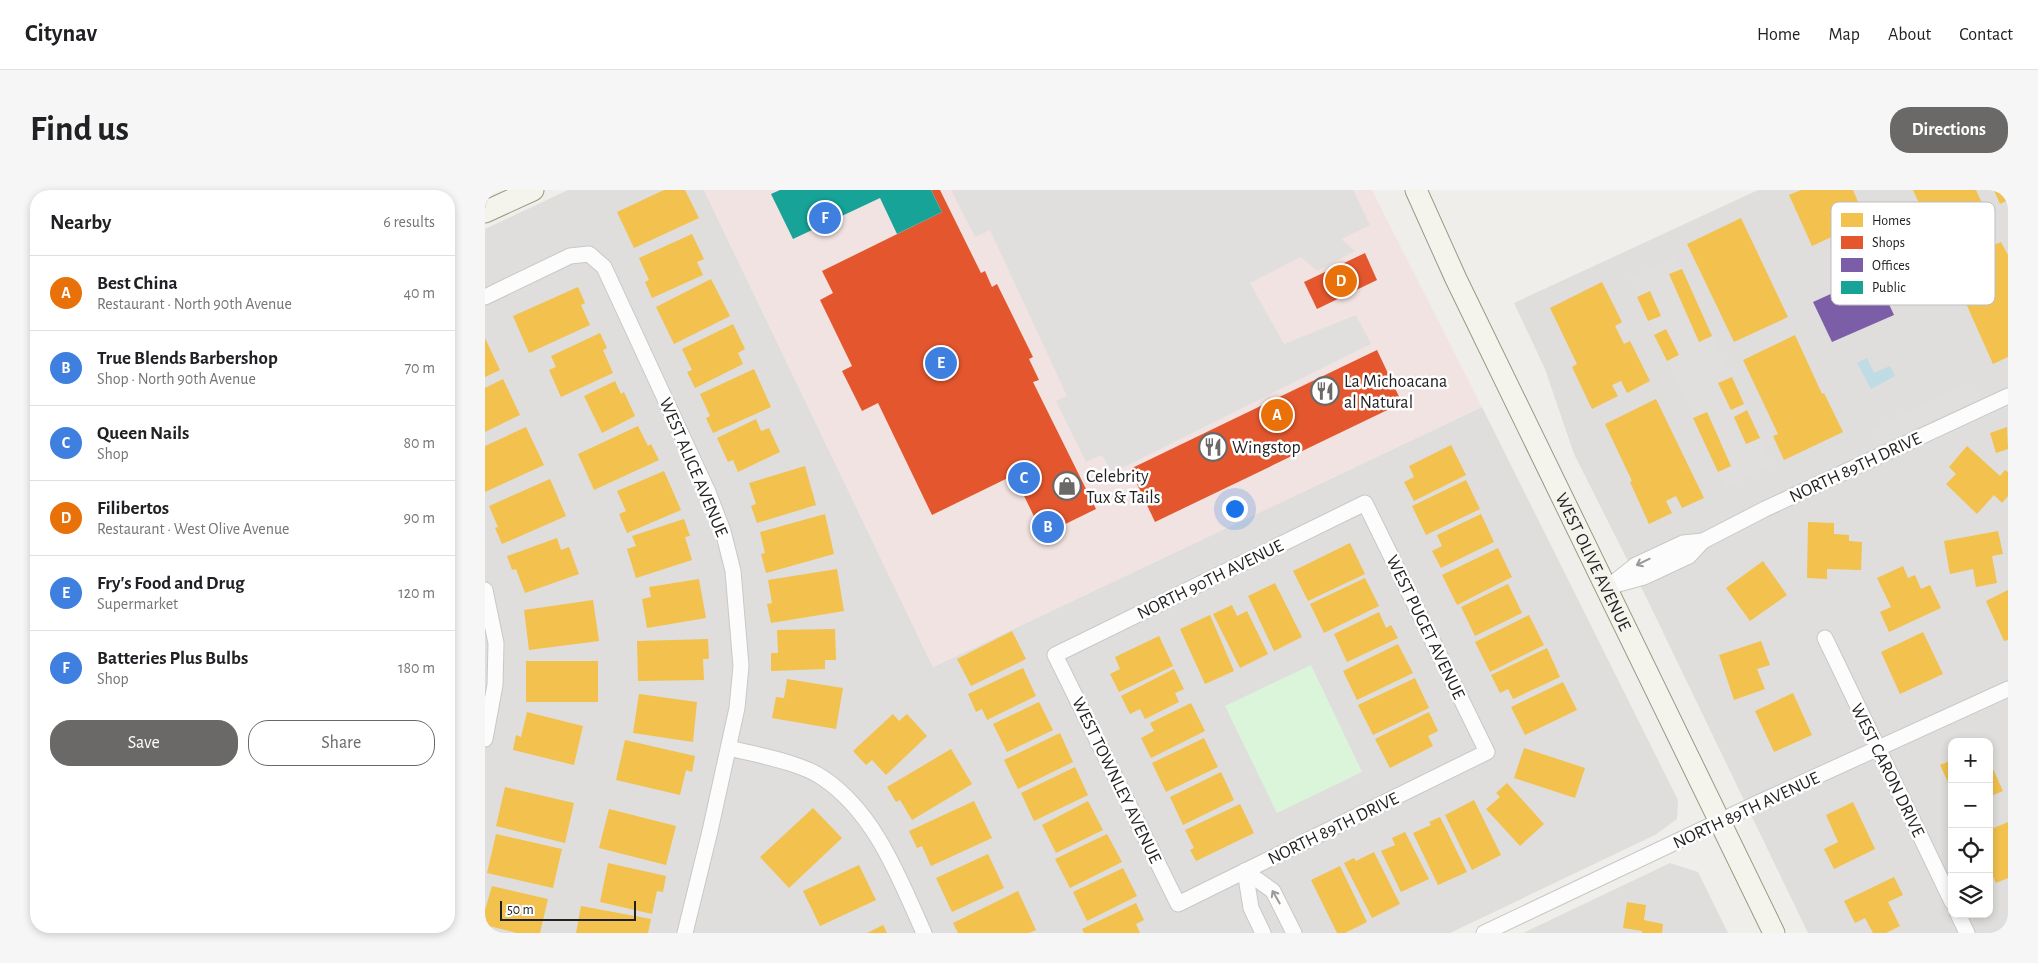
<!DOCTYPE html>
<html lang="en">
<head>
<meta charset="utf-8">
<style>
  :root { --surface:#fff; --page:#f6f6f6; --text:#202124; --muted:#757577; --line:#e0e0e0; --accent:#6a6968 }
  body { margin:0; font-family:"Alegreya Sans",sans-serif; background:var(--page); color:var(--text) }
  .controls { position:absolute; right:15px; bottom:15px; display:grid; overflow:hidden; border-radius:10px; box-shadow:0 2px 8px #0003 }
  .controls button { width:45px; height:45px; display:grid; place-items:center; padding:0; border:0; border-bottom:1px solid var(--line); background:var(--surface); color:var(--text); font:25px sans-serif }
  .scale { position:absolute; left:15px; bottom:12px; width:136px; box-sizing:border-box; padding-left:5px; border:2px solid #222; border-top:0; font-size:14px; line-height:18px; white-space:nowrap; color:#222; -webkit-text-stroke:4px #fff; paint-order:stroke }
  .you { position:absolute; left:749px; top:318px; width:18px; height:18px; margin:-12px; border:4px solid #fff; border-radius:50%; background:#1a73e8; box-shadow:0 0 0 8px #1a73e833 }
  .badge { display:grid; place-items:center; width:32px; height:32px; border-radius:50%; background:var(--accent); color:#fff; font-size:16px; font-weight:700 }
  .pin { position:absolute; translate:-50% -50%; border:2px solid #fff; box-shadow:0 1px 5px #0006 }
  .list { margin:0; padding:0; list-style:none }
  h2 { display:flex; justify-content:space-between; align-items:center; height:65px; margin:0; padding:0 20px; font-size:21px }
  h2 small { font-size:16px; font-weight:400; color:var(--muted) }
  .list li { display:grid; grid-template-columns:32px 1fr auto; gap:15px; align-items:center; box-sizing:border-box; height:75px; padding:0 20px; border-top:1px solid var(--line) }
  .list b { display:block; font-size:19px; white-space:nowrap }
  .list p { margin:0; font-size:16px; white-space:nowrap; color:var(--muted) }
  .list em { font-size:16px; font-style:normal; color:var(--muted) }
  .actions { display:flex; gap:10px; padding:15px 20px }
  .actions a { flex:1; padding:11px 0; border:1px solid var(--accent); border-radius:20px; text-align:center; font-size:18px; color:var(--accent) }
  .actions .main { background:var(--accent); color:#fff }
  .icon { flex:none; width:28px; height:28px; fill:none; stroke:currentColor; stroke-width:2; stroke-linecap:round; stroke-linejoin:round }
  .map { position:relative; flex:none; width:1523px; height:743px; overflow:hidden; border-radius:20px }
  header { display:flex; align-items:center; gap:30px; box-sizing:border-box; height:70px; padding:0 25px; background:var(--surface); border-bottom:1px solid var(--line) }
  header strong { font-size:24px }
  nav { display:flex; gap:28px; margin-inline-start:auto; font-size:18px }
  .intro { display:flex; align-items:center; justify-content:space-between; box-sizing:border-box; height:120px; padding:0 30px }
  h1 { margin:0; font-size:35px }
  .button { padding:12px 22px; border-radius:20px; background:var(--accent); color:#fff; font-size:18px; font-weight:700 }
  main { display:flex; gap:30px; padding:0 30px }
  aside { flex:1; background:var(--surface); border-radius:20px; box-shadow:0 2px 8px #0003 }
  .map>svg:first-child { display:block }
  .residential { fill:#dfdedc; fill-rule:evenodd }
  .commercial { fill:#f1e3e1 }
  .park { fill:#daf5da }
  .parking { fill:#e0dfde }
  .water { fill:#bfdbe3 }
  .homes { fill:#f2c14e }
  .shops { fill:#e4572e }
  .offices { fill:#7b5ea7 }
  .public { fill:#17a398 }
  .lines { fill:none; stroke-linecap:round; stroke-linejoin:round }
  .minor-casing { stroke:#c9c8c7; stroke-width:17 }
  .secondary-casing { stroke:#999a82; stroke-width:23 }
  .minor { stroke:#fdfcfc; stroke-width:15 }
  .secondary { stroke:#f4f4ed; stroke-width:21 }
  .oneway { stroke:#9a9a9a }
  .labels { text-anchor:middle; stroke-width:5; stroke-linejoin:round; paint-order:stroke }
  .poi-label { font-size:18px; fill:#222; stroke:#fff; text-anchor:start }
  .street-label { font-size:18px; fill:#222; stroke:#fff }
  .key { fill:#fff; stroke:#bdbdbd; stroke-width:1 }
  .key-label { font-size:14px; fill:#222 }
</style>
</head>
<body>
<header>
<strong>Citynav</strong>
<nav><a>Home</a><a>Map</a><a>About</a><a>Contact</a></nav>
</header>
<div class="intro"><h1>Find us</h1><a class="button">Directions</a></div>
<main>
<aside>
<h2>Nearby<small>6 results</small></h2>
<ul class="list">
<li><span class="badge" style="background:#e8710a">A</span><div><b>Best China</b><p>Restaurant · North 90th Avenue</p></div><em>40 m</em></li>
<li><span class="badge" style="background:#3f7fe0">B</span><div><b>True Blends Barbershop</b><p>Shop · North 90th Avenue</p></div><em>70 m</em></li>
<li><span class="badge" style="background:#3f7fe0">C</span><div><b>Queen Nails</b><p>Shop</p></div><em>80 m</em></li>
<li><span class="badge" style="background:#e8710a">D</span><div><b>Filibertos</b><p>Restaurant · West Olive Avenue</p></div><em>90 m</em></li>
<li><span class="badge" style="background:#3f7fe0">E</span><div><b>Fry's Food and Drug</b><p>Supermarket</p></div><em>120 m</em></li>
<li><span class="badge" style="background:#3f7fe0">F</span><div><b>Batteries Plus Bulbs</b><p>Shop</p></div><em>180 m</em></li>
</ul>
<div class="actions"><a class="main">Save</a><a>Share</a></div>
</aside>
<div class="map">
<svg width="1523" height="743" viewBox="0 0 1523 743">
  <rect width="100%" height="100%" fill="#f0eeeb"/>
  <!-- residential -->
  <g class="residential">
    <polygon points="83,0 219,0 448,477 997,217 1193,610 1192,629 1170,645 965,743 0,743 0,39"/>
    <path d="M 1273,0 L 1523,0 L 1523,743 L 1323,743 L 1161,407 L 1089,264 L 1060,179 L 1029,113 ZM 1467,552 L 1504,552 L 1504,724 L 1467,724 Z"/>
    <polygon points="1185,673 1213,682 1243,743 1038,743"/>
  </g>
  <!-- commercial -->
  <polygon class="commercial" points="219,0 887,0 997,217 448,477"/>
  <!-- park -->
  <polygon class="park" points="826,475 877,582 792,623 740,516"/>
  <!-- parking -->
  <g class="parking">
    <polygon points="466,0 868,0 885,35 856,49 870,61 832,81 816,67 765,93 799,154 871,125 886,154 627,283 617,265 601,272 571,211 582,206 505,40 490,47"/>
    <polygon points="1191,66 1287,276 1241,297 1144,88"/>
    <polygon points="1487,192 1495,209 1393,255 1385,239"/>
  </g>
  <!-- water -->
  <polygon class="water" points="1382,168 1389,183 1405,176 1410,186 1386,199 1372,173"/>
  <!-- homes -->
  <g class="homes">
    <polygon points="179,0 200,0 214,28 149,58 132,22"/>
    <polygon points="1316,0 1368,0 1381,31 1327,56 1304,5"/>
    <polygon points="1428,0 1491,0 1506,33 1451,59 1440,35 1443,33"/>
    <polygon points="1509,0 1523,0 1523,10 1515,14"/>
    <polygon points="1256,28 1303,127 1249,152 1202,54"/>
    <polygon points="207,44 219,69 212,72 218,85 167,108 160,92 164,90 154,68"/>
    <polygon points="1516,52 1523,65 1523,167 1508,174 1463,73"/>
    <polygon points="1197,79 1227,146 1214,152 1184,84"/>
    <polygon points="226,89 245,126 189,154 171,117"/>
    <polygon points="1117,92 1137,132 1130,136 1139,154 1145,151 1165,191 1142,203 1136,191 1127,195 1133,206 1107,219 1087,177 1092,174 1065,118"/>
    <polygon points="93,97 100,113 96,115 105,135 44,163 28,126"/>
    <polygon points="1165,101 1176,126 1163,131 1152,107"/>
    <polygon points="248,134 260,159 253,163 258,174 210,198 202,182 207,180 197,159"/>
    <polygon points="1181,139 1194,165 1182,171 1169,145"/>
    <polygon points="115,143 122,158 118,160 128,183 76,207 64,180 71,177 66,166"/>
    <polygon points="1310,145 1337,204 1339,203 1358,242 1299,270 1288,246 1293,244 1258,170"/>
    <polygon points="0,148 15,180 0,187"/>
    <polygon points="269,179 286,217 228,243 221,228 225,226 215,204"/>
    <polygon points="1247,187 1259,214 1246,220 1233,193"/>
    <polygon points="18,189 35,225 0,242 0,198"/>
    <polygon points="130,191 136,204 139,202 150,226 117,243 99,206"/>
    <polygon points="1171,209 1219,308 1197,318 1191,306 1181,311 1187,323 1164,334 1145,292 1147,291 1120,234"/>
    <polygon points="1262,220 1275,248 1261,254 1249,227"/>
    <polygon points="1222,222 1246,276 1233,282 1208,228"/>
    <polygon points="271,229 276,241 284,238 295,262 253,282 248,270 243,272 232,248"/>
    <polygon points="153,236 163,256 166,254 174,270 109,300 93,264"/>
    <polygon points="41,237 59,275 0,302 0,256"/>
    <polygon points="1522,237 1523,259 1511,263 1505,243"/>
    <polygon points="966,255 981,285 929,311 919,292 929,287 924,276"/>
    <polygon points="1482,256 1515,286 1520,280 1523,282 1523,306 1517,313 1509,305 1492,324 1461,294 1471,284 1464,277"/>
    <polygon points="320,276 331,315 272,333 266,316 271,314 264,293"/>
    <polygon points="179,281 196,320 142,343 134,324 141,321 132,301"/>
    <polygon points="65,289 81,326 17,354 10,338 13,337 4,316"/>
    <polygon points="981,290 995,319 941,345 927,316"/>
    <polygon points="340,324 349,364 281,383 276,364 280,363 275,342"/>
    <polygon points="996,324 1009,352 956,378 947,361 957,356 952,345"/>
    <polygon points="199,329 205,346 200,347 207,370 151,388 142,359 151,356 147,346"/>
    <polygon points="1323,332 1349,333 1349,344 1364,345 1364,351 1377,352 1376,380 1342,379 1342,389 1322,388"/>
    <polygon points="1513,341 1518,364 1507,366 1512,393 1491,397 1488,379 1465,384 1459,351"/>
    <polygon points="72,348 76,360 84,357 94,384 40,403 31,379 27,380 22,366"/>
    <polygon points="865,353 880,384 823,411 808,381"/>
    <polygon points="1013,358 1027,387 972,415 957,385"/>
    <polygon points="1278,371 1302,405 1265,431 1241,398"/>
    <polygon points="1418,376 1423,388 1430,385 1436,399 1445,395 1456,418 1404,442 1395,422 1406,417 1392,388"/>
    <polygon points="352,379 359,421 286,433 282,414 287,413 283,390"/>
    <polygon points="880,388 894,416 839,443 825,414"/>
    <polygon points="214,389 221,428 162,438 157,409 166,407 164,397"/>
    <polygon points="790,393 817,447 789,461 763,406"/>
    <polygon points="1023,394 1037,423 990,446 976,417"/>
    <polygon points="1523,400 1523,450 1519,451 1501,411"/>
    <polygon points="108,410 114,451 44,460 39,420"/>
    <polygon points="747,415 752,426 762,421 783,464 755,478 728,424"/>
    <polygon points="894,422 901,438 906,435 913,448 862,472 849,444"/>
    <polygon points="725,425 749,481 720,494 695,439"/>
    <polygon points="1044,425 1059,455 1005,482 990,452"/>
    <polygon points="350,439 351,470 340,470 340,479 286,481 286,463 293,463 292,440"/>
    <polygon points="527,441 541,469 486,496 472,469"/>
    <polygon points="1438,442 1458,484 1415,504 1396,462"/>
    <polygon points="674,446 688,476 634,502 625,484 635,479 630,467"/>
    <polygon points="223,449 224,469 218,469 219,490 153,491 152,451"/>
    <polygon points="1276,451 1285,475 1272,479 1280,499 1249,510 1234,465"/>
    <polygon points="913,454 928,483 872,510 858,481"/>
    <polygon points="1062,458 1075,487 1028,509 1023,499 1015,503 1006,485"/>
    <rect x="41" y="471" width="72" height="41"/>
    <polygon points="538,478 551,506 502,530 497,519 491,522 483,504"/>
    <polygon points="689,479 699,499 690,503 694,512 660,529 655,519 645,524 636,506"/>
    <polygon points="930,488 944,518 888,545 873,515"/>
    <polygon points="302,489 358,498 351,539 287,528 291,507 299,508"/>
    <polygon points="1078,492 1092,520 1040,545 1026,517"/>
    <polygon points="1308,503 1327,545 1289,562 1270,521"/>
    <polygon points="154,504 212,512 208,552 148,543"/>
    <polygon points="554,512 568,540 522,562 508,534"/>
    <polygon points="706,513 720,541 666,568 656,548 669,541 665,533"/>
    <polygon points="42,522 98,536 89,575 28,560 31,545 36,547"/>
    <polygon points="944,522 953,541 943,546 948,556 905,578 890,549"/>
    <polygon points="408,524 414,531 422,524 442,546 401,585 387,570 381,575 368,561"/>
    <polygon points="575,543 588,572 533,599 519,570"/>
    <polygon points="719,548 733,577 681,602 667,573"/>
    <polygon points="140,550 210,566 207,582 201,580 195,605 131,590"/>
    <polygon points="1039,558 1100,578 1090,608 1029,588"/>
    <polygon points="466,559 487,594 427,630 415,610 411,612 402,597"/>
    <polygon points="1467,570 1467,601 1455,575"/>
    <polygon points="1504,570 1518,601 1504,607"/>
    <polygon points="590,577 603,605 549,631 536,603"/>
    <polygon points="736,582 749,610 698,635 685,607"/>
    <polygon points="1022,593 1059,634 1035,656 1001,619 1015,607 1011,603"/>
    <polygon points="20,597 89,613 80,653 11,636"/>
    <polygon points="989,610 1016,665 987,680 960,625"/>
    <polygon points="489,611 507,648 446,676 437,656 432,658 424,641"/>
    <polygon points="603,611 618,640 571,663 557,635"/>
    <polygon points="1368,612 1390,659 1349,679 1339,659 1353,652 1341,625"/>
    <polygon points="755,614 769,643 711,671 705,660 709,658 700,640"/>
    <polygon points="328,618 357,648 304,698 275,667"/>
    <polygon points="124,619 191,636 181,675 114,658"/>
    <polygon points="955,627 982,682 953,695 928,643 946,635 944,632"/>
    <polygon points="1523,632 1523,688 1511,693 1504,678 1504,640"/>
    <polygon points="920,642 944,689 916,702 896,661 910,655 907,648"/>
    <polygon points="11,644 77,659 68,698 2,683"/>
    <polygon points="622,644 637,672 585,698 570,669"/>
    <polygon points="889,662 915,714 887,728 859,673 869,668 871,671"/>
    <polygon points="503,664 519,698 467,722 451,688"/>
    <polygon points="123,673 181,686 178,702 172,701 167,724 115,712"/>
    <polygon points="374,675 391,710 335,736 318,701"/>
    <polygon points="855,676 882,732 860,743 852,743 826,690"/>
    <polygon points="638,678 652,706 602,731 588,702"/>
    <polygon points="1409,687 1418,705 1403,712 1415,736 1401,743 1388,743 1380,728 1370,733 1359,711"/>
    <polygon points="7,696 63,709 55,743 32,743 0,735 0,720"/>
    <polygon points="533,701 551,740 544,743 473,743 468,733"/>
    <polygon points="1142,712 1161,715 1159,730 1178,734 1177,743 1157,743 1157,741 1138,738"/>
    <polygon points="651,713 659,730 651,734 655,743 599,743 597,739"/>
    <polygon points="96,716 166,729 163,743 91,743"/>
    <polygon points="398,735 402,743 382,743"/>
  </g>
  <!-- shops -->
  <g class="shops">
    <polygon points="446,0 455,0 496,83 500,81 507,97 512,94 548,167 544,169 554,190 548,192 611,319 558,345 529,285 447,325 393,213 377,221 357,181 367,176 335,110 348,103 337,81 457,22"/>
    <polygon points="880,63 892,90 832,119 819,92"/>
    <polygon points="892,160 917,213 670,332 645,279"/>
  </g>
  <!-- offices -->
  <polygon class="offices" points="1390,84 1409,125 1347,152 1328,112"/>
  <!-- public -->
  <polygon class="public" points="295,0 446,0 457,22 412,44 395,8 308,49 286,4"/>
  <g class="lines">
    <defs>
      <g id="minor">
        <polyline points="0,107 85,66 104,64 119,77 223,302 238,341 248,381 256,476 252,518 225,641 200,743"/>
        <polygon points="880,313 1002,562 693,714 570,465"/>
        <polyline points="1130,395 1159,387 1204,366 1218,351"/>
        <polyline points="1122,398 1151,375 1198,353 1218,351 1280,319 1523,206"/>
        <polyline points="0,400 11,453 10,495 0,549"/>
        <polyline points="1340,448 1467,712"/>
        <path d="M 244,558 C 272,565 315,572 338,588 C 391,624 414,688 439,743"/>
        <polyline points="760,681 788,701 809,743"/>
        <polyline points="760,681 766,718 778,743"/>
        <polyline points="1473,724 1482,743"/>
        <polyline points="999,743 1275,612 1523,499"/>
      </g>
      <g id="secondary">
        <path id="s1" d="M 931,0 L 971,89 L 1289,743"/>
        <polyline points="0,22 48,0"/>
      </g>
    </defs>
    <!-- minor casing -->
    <use href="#minor" class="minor-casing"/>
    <!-- secondary casing -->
    <use href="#secondary" class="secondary-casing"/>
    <!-- minor -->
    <use href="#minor" class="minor"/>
    <!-- secondary -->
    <use href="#secondary" class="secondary"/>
  </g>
  <!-- one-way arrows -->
  <defs><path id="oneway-shaft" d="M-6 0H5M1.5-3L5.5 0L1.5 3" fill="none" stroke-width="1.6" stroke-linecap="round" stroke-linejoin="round" transform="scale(1.25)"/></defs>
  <g class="oneway">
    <use href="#oneway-shaft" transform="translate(1158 372) rotate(154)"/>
    <use href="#oneway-shaft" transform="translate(791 707) rotate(-120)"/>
  </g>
  <!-- icons -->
  <defs>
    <symbol id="restaurant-ring" viewBox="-11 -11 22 22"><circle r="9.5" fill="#fff" stroke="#6a6968" stroke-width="1.5"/><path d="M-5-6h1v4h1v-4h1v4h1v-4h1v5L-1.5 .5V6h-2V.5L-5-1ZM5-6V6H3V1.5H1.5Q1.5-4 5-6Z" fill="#6a6968"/></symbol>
    <symbol id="shop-ring" viewBox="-11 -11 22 22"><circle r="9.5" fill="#fff" stroke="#6a6968" stroke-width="1.5"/><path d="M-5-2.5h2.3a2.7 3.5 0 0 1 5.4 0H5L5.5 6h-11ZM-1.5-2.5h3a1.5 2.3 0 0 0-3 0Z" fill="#6a6968"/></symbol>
  </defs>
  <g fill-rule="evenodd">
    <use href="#restaurant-ring" x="824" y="185" width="32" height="32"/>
    <use href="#restaurant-ring" x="712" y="241" width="32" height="32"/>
    <use href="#shop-ring" x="566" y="280" width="32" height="32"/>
  </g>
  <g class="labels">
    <!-- poi labels -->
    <g class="poi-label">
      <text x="859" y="197">La Michoacana<tspan x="859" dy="21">al Natural</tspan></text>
      <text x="747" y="263">Wingstop</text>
      <text x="601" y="292">Celebrity<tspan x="601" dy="21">Tux &amp; Tails</tspan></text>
    </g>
    <!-- street labels -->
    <g class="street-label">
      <text transform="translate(209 277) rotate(67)" y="6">WEST ALICE AVENUE</text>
      <text transform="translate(1370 277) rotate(-25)" y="6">NORTH 89TH DRIVE</text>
      <text dy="6" stroke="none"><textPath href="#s1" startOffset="412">WEST OLIVE AVENUE</textPath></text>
      <text transform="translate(725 389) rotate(-26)" y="6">NORTH 90TH AVENUE</text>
      <text transform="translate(941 437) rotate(64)" y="6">WEST PUGET AVENUE</text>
      <text transform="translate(1403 580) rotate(64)" y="6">WEST CARON DRIVE</text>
      <text transform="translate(632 590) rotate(64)" y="6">WEST TOWNLEY AVENUE</text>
      <text transform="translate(1261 620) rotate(-25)" y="6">NORTH 89TH AVENUE</text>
      <text transform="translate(848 638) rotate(-26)" y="6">NORTH 89TH DRIVE</text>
    </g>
  </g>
  <!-- legend -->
  <rect x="1346" y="12" width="164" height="103" rx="8" class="key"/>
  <rect x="1356" y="23" width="22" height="14" fill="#f2c14e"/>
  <rect x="1356" y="46" width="22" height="13" fill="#e4572e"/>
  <rect x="1356" y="68" width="22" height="14" fill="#7b5ea7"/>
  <rect x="1356" y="91" width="22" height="13" fill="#17a398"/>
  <g class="key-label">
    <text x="1387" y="35">Homes</text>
    <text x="1387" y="57">Shops</text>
    <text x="1387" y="80">Offices</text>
    <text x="1387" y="102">Public</text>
  </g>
</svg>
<div class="controls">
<button>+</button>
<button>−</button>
<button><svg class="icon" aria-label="locate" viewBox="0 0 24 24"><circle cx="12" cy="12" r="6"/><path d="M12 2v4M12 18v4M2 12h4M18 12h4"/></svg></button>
<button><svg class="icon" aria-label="layers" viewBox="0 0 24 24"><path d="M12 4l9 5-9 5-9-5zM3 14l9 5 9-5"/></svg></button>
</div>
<div class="scale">50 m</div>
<div class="you"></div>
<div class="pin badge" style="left:792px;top:225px;background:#e8710a">A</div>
<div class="pin badge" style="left:563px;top:337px;background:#3f7fe0">B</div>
<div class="pin badge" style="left:539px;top:288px;background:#3f7fe0">C</div>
<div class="pin badge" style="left:856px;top:91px;background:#e8710a">D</div>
<div class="pin badge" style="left:456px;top:173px;background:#3f7fe0">E</div>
<div class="pin badge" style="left:340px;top:28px;background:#3f7fe0">F</div>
</div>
</main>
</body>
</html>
